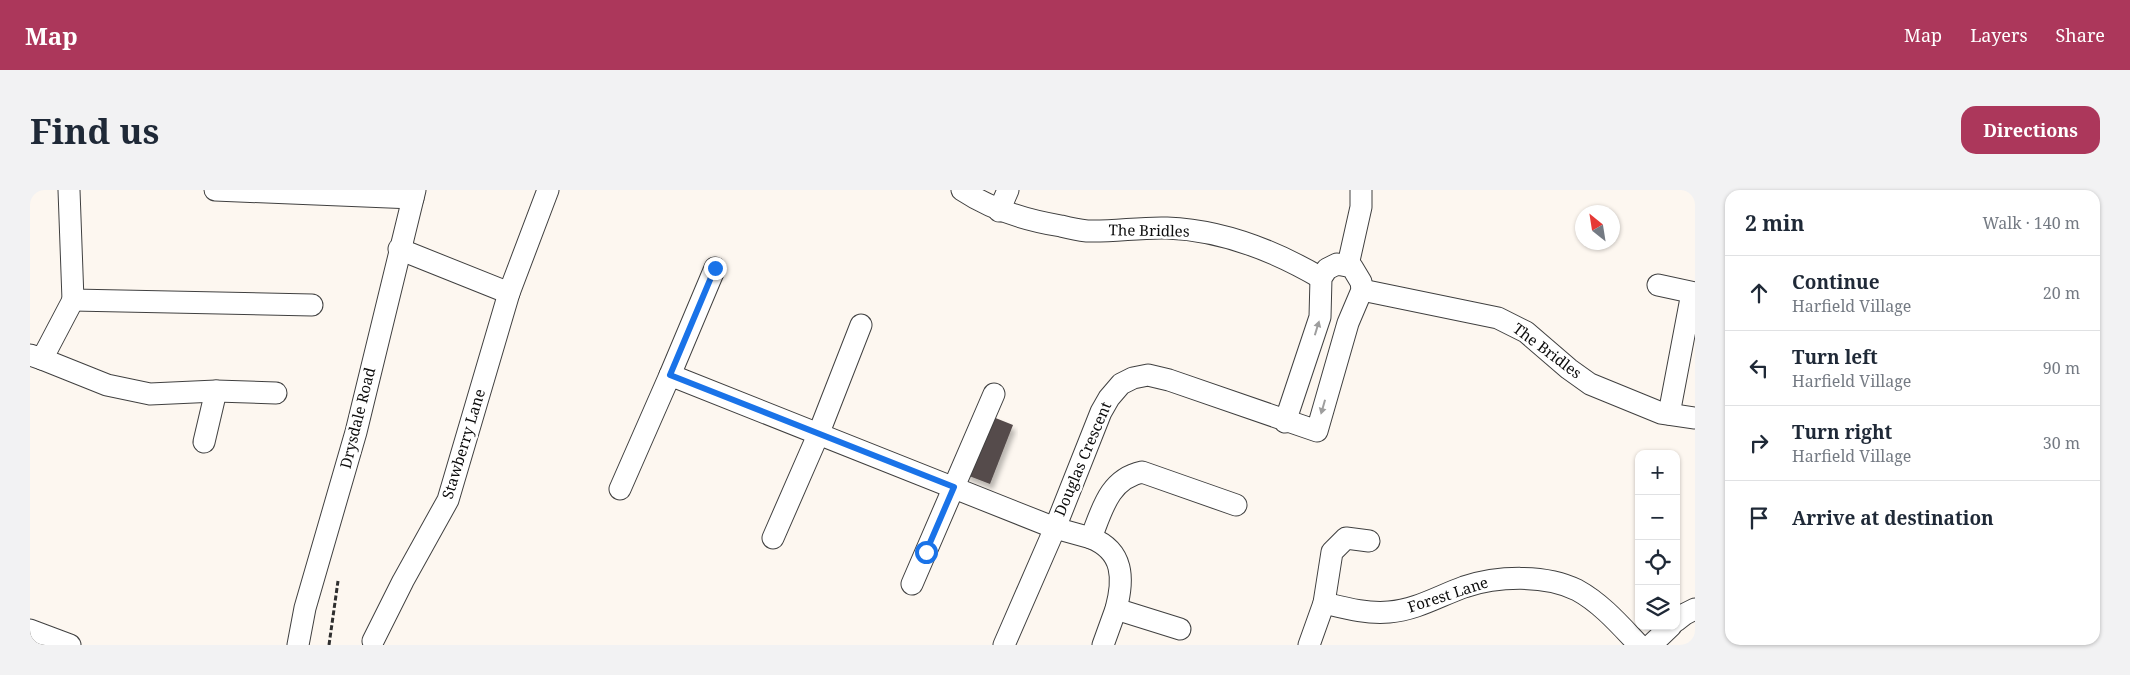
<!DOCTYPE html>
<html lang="en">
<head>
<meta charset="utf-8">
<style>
  :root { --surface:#fff; --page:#f2f2f3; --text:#1f2937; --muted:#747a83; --line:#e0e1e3; --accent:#ac375b }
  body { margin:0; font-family:"Noto Serif",serif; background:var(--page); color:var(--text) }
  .controls { position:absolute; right:15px; bottom:15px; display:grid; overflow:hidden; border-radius:10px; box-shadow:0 1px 4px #0004 }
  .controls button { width:45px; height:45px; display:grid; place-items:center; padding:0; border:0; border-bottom:1px solid var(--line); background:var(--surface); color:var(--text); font:25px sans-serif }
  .compass { position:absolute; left:1545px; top:15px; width:45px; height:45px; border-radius:50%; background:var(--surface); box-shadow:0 1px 4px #0004; rotate:330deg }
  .stop { position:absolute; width:15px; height:15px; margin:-11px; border:4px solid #1a73e8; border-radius:50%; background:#fff }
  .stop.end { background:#1a73e8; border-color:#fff; box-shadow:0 1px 5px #0008 }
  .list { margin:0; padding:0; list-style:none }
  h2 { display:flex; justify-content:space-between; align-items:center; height:65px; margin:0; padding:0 20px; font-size:21px }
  h2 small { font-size:16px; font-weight:400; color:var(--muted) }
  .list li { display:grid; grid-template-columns:32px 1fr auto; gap:15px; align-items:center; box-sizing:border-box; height:75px; padding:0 20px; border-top:1px solid var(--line) }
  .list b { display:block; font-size:19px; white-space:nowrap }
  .list p { margin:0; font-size:16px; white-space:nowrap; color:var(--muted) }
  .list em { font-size:16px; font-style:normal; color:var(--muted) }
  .icon { flex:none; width:28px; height:28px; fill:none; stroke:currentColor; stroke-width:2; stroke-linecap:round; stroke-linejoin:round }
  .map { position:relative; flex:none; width:1665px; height:455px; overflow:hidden; border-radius:15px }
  header { display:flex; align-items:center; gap:30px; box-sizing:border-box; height:70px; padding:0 25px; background:var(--accent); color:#fff }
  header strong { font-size:24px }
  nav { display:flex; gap:28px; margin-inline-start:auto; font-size:18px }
  .intro { display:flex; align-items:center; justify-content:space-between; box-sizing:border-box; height:120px; padding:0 30px }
  h1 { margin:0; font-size:35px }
  .button { padding:12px 22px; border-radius:15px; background:var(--accent); color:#fff; font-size:18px; font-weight:700 }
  main { display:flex; gap:30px; padding:0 30px }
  aside { flex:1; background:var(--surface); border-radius:15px; box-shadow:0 1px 4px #0004 }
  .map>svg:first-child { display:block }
  .building { fill:#554c4b; filter:url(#shadow) }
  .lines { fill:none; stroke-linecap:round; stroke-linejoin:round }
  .minor-casing { stroke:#404040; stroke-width:23 }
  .path { stroke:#2f2f2f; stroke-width:3; stroke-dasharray:5 2.5; stroke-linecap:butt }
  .minor { stroke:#fff; stroke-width:21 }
  .oneway { fill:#9e9e9e }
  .route { stroke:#1a73e8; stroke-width:6 }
  .labels { text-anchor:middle; stroke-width:5; stroke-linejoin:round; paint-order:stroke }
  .street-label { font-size:15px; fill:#0d0d0d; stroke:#fff }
</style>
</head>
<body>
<header>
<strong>Map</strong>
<nav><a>Map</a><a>Layers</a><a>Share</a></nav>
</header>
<div class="intro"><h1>Find us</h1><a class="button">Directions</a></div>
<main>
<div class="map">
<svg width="1665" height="455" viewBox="0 0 1665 455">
  <defs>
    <filter id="shadow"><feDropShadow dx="3" dy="5.5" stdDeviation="2.5" flood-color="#0004"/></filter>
  </defs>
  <rect width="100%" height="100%" fill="#fdf7f0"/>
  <!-- building -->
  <polygon class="building" points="958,225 983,235 960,294 934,284"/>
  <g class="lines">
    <defs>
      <g id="minor">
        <polyline points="39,0 43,110 282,115"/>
        <polyline points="185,0 383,8"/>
        <path d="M 932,0 C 962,20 994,30 1031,36 C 1039,38 1048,40 1057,41 C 1084,42 1110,37 1137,38 C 1191,40 1245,61 1291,88"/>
        <polyline points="969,21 978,0"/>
        <polyline points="369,59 479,103"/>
        <polyline points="1318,75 1331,17 1331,0"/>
        <polyline points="1628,95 1665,103"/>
        <polyline points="1332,100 1468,128 1496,142 1539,179 1560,194 1631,223 1665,228"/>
        <polyline points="0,165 12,169 43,110"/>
        <polyline points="12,169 77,195 120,204 186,201 246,203"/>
        <polyline points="640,185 685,78"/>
        <polyline points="1639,224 1662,103"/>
        <polyline points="174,252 186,201"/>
        <path d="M 590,299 L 640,185 L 1025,338 L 1061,348 C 1072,320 1079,289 1112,282 L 1206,315"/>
        <polyline points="743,348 788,245 831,135"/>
        <path d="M 1061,348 C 1094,361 1094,389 1086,419 L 1150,439"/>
        <polyline points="882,394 964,204"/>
        <path d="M 1294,413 C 1315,418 1337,424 1359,422 C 1386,420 1409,406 1434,397 C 1467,386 1515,384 1547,400 C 1571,413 1590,435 1609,455"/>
        <polyline points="1646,431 1655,424 1665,419"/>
        <polyline points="0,440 40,455"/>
        <polyline points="343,451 373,391 418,310 479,103 518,0"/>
        <polyline points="268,455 275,418 326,242 385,0"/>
        <polyline points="974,455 1025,338 1071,222 1079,208 1091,194 1103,188 1118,185 1139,190 1287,241 1318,133 1332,100 1331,92 1322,77 1307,74 1297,79 1291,88 1290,127 1255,232"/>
        <polyline points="1073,455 1086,419"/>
        <polyline points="1279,455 1294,413 1302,362 1316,348 1339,351"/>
        <polyline points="1621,455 1641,436"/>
      </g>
    </defs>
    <!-- minor casing -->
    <use href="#minor" class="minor-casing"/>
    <!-- path -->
    <polyline class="path" points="299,455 308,391"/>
    <!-- minor -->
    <use href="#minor" class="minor"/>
  </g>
  <!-- one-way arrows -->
  <defs><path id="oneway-solid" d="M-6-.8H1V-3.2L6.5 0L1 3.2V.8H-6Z" transform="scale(1.25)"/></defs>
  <g class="oneway">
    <use href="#oneway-solid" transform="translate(1287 138) rotate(-73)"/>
    <use href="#oneway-solid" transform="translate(1293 217) rotate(106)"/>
  </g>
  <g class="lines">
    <!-- route -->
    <polyline class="route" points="685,78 640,185 924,297 896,362"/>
  </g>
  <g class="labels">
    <!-- street labels -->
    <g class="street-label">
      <text transform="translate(1119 41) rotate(1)" y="5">The Bridles</text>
      <text transform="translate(1517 161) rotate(37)" y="5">The Bridles</text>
      <text transform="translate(328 228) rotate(-76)" y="5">Drysdale Road</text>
      <text transform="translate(434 254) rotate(-73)" y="5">Stawberry Lane</text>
      <text transform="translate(1053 269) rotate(-67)" y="5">Douglas Crescent</text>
      <text transform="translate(1418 405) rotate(-18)" y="5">Forest Lane</text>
    </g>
  </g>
</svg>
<div class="controls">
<button>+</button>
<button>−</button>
<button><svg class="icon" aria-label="locate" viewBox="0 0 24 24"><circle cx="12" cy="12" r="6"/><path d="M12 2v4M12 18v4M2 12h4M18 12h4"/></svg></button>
<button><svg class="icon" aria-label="layers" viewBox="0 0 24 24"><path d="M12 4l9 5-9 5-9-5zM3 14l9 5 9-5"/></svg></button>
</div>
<svg class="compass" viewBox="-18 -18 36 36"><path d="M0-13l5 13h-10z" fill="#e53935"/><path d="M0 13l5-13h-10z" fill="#747a83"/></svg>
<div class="stop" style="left:896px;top:362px"></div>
<div class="stop end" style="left:685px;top:78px"></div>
</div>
<aside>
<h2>2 min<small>Walk · 140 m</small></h2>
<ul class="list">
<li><svg class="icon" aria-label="ahead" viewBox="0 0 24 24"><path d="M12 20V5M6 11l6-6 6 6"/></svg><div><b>Continue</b><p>Harfield Village</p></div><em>20 m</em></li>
<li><svg class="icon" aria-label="left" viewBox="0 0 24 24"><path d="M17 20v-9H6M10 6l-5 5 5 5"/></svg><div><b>Turn left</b><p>Harfield Village</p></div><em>90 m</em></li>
<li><svg class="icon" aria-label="right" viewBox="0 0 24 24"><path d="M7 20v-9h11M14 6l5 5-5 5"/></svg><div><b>Turn right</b><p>Harfield Village</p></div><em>30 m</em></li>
<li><svg class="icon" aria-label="arrive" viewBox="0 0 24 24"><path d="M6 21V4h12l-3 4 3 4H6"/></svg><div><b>Arrive at destination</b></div></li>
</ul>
</aside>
</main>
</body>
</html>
